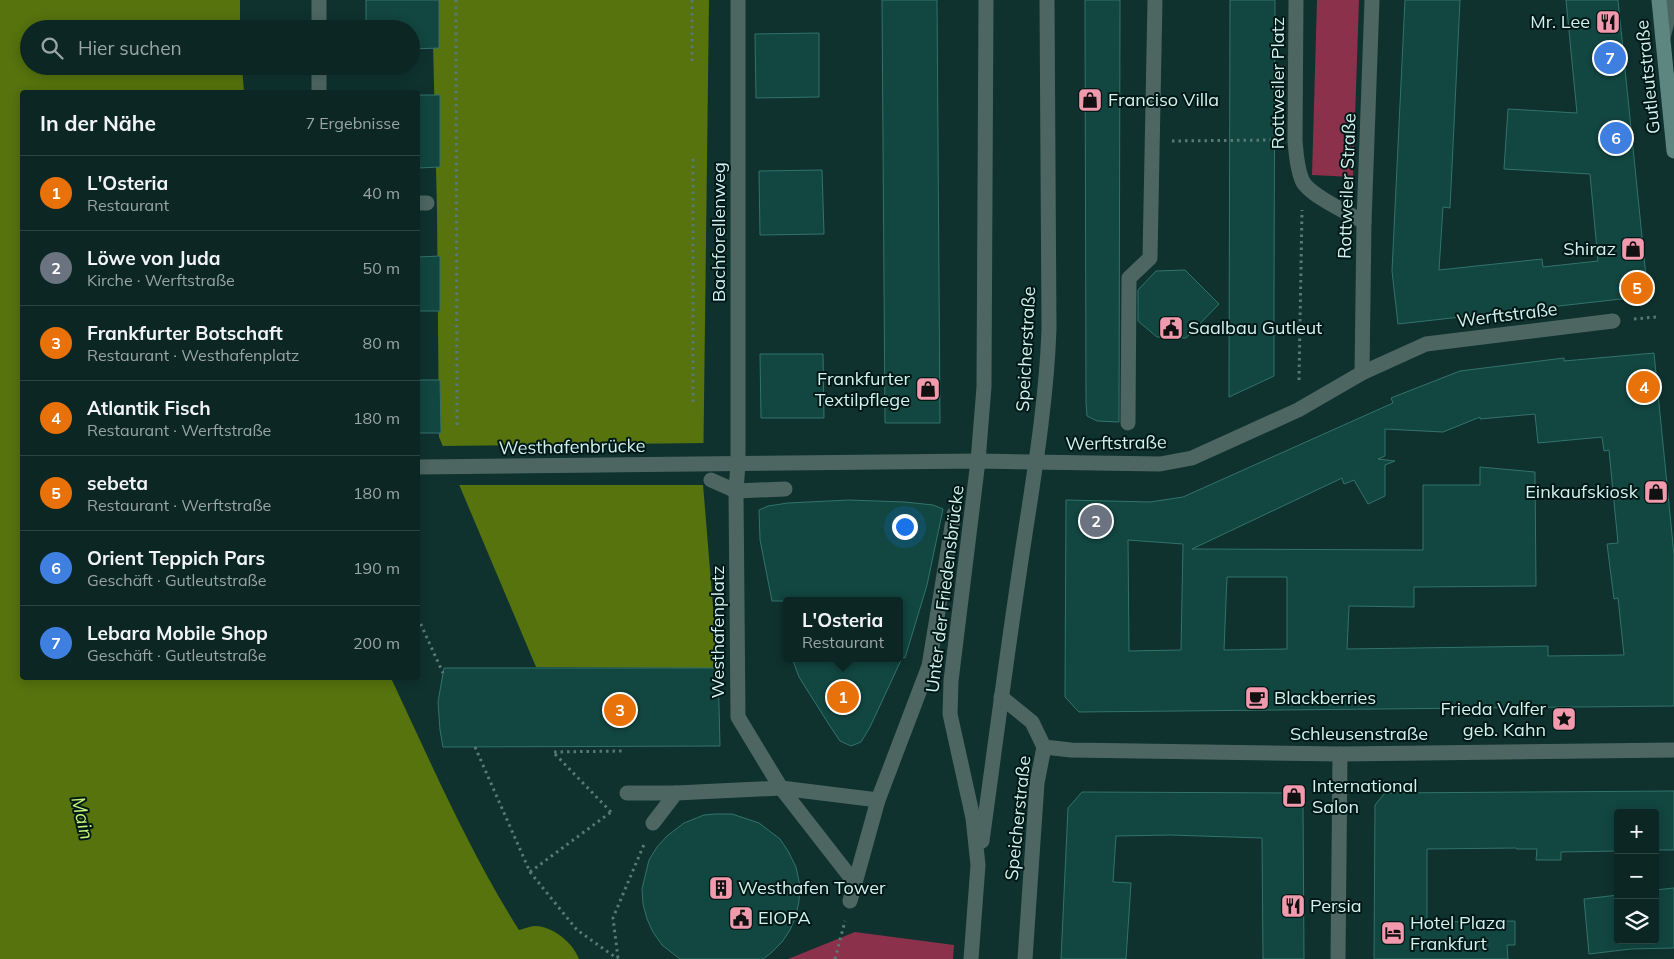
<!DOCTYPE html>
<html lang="de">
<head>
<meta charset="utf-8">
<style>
  :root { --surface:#0b2623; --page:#193230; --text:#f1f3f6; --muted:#9aa5a6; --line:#2b4341; --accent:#f29aad }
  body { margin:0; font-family:Mulish,sans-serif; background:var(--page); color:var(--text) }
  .controls { position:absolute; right:15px; bottom:15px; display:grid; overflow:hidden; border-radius:5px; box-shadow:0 2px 12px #0003 }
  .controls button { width:45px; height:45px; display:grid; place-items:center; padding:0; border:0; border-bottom:1px solid var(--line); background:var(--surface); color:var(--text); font:25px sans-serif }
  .you { position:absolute; left:904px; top:526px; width:18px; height:18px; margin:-12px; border:4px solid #fff; border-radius:50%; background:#1a73e8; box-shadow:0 0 0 8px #1a73e833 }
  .badge { display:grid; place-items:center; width:32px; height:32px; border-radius:50%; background:var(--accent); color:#fff; font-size:16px; font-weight:700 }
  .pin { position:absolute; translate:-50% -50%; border:2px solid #fff; box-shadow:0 1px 5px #0006 }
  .popup { position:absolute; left:783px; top:597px; width:120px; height:65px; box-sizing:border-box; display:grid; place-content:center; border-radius:5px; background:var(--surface); filter:drop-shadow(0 1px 4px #0005); font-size:16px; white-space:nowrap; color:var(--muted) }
  .popup b { font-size:19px; color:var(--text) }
  .popup::after { content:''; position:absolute; left:50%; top:100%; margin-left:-10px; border:10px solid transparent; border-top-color:var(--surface) }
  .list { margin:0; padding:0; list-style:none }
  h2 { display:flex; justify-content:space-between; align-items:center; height:65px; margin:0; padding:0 20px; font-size:21px }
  h2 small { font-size:16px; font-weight:400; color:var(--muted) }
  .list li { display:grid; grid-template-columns:32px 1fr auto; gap:15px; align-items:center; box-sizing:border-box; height:75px; padding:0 20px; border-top:1px solid var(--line) }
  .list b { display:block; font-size:19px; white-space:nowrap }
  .list p { margin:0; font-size:16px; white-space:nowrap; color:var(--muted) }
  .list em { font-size:16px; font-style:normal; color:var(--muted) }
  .icon { flex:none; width:28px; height:28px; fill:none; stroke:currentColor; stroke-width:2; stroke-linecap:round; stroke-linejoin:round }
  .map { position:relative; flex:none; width:1674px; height:959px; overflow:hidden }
  .search { position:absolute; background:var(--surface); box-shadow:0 2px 12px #0003; left:20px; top:20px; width:400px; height:55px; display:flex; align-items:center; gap:12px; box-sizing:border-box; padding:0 18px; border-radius:28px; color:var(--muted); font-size:19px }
  .panel { position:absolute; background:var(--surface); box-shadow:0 2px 12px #0003; left:20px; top:90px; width:400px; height:590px; border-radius:5px }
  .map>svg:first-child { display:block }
  .green { fill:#8b314b }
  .water { fill:#56730d }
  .pier { fill:#0f322f }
  .building { fill:#124641; stroke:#32736c; fill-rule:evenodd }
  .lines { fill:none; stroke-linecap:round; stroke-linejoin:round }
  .path { stroke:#587976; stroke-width:3; stroke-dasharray:2.5 4; stroke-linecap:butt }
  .lane { stroke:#4d6662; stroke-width:15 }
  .street { stroke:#4d6662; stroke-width:15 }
  .secondary { stroke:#5d8681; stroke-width:15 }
  .labels { text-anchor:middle; stroke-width:4; stroke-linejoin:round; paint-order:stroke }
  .poi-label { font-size:18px; fill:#d2f2ed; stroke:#001916; text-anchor:start }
  .street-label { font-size:18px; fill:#d2f2ed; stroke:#001916 }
  .water-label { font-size:19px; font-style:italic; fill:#c8f37c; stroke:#001916 }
</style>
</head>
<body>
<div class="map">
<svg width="1674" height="959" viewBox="0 0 1674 959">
  <rect width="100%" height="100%" fill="#0f322f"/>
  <!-- green -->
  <g class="green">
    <polygon points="1317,0 1359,0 1353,177 1312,175"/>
    <polygon points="855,932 954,945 953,959 788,959"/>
  </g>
  <!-- water -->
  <g class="water">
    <path d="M 0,0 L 240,0 L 240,29 L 29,29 L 29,66 L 242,66 L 244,92 L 22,92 L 22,678 L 391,678 C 431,763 469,851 519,930 C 524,929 530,926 535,926 C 553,926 573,943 579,959 L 0,959 Z"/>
    <polygon points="432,0 709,0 703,484 718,668 536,667 439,437 437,211"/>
  </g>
  <!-- pier -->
  <polygon class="pier" points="706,443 706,485 457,485 440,446"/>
  <!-- building -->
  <g class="building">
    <polygon points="366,0 439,0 439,48 411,49 411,29 366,29"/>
    <polygon points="882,0 937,0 940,423 885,423"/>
    <polygon points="1085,0 1120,0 1119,422 1097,421 1087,416 1086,402"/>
    <polygon points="1230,0 1275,0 1274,293 1274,376 1229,397"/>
    <polygon points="1405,0 1460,0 1450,208 1443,207 1439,270 1542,259 1543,267 1598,261 1590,174 1504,169 1508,109 1577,113 1566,0 1618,0 1648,296 1398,324 1392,271"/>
    <polygon points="819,33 819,97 756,98 755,34"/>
    <polygon points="418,95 440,95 440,167 418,168"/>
    <polygon points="822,170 824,234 760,235 759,171"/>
    <polygon points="440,256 440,311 418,311 418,257"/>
    <polygon points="1185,270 1219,304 1186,338 1157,337 1138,321 1138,290 1156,271"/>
    <path d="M 1654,353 L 1674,555 L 1674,706 L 1079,712 L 1065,697 L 1066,500 L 1150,502 L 1183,497 L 1393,403 L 1391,398 L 1460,371 L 1564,358 L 1564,361 ZM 1535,414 L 1538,443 L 1602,437 L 1604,451 L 1609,450 L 1618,543 L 1607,544 L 1614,599 L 1618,598 L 1624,655 L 1548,656 L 1548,646 L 1347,649 L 1349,606 L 1414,607 L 1414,587 L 1536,586 L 1535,472 L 1480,467 L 1480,485 L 1423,485 L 1423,550 L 1192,549 L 1342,478 L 1344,484 L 1354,480 L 1368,504 L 1385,496 L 1385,465 L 1395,461 L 1378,459 L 1385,456 L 1385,429 L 1443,432 L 1480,417 L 1480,419 ZM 1128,540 L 1183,544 L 1181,650 L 1129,651 ZM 1227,577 L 1287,577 L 1287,649 L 1224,650 Z"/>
    <polygon points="760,354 823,354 824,418 761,418"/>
    <polygon points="418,380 440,380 441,433 418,433"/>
    <polygon points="849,500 905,502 933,505 943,509 927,585 905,658 899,657 899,601 772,601 760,540 759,510 768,506 788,503"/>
    <polygon points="792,658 902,658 870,727 861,742 851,746 840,741 828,723 799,677"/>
    <polygon points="444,668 718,668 720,746 443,747 440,730 438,702"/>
    <polygon points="1674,791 1674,850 1655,850 1655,813 1618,813 1618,851 1561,852 1561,860 1536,860 1537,849 1517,849 1516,848 1427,849 1427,922 1515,921 1515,945 1507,945 1508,959 1374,959 1375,805 1385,793"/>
    <polygon points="1082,792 1293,793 1303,805 1304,959 1263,959 1262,838 1170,835 1116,836 1113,882 1131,883 1126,959 1061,959 1068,808"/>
    <polygon points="715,814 732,814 759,823 780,839 788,851 796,867 800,886 799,901 796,916 790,930 782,942 771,953 763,959 680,959 662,945 653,932 647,919 643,904 642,889 649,860 657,847 667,836 684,823 704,815"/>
    <polygon points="1674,888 1674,948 1631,949 1589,954 1584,899 1618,895 1618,940 1655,940 1655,890"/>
  </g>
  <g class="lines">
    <!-- path -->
    <g class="path">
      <polyline points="456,0 457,428"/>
      <polyline points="692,0 692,62"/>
      <polyline points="1172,141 1274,140"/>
      <polyline points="693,159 693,406"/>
      <polyline points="1634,319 1656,317"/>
      <polyline points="1299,380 1302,210"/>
      <polyline points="418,618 443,673"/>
      <polyline points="475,747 530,872 577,930 618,959"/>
      <polyline points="611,812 553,752 623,751"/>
      <polyline points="530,872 611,812"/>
      <polyline points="618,958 613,918 645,842"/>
      <polyline points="835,959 845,921"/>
    </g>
    <!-- lane -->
    <g class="lane">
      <polyline points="418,203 427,203"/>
      <polyline points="1128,423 1129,278 1150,258 1155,0"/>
    </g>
    <!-- street -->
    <g class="street">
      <polyline points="319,0 319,29"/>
      <polyline points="738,0 738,464 736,491 738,717 781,788 855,883"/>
      <path d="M 1296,0 L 1295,141 C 1296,153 1297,168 1302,180 C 1308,195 1350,214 1364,222"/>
      <polyline points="1663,37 1673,0"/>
      <polyline points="319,66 319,92"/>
      <polyline points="1362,373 1364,222 1372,0"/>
      <polyline points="418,467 978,461 1160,464 1192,458 1298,410 1362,373 1426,344 1613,321"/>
      <polyline points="711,480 736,491 785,489"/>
      <polyline points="1001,697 1032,722 1044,747 1037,783 1025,959"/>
      <polyline points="1044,747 1071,750 1340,754 1674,750"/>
      <polyline points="627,793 676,793"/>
      <polyline points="653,823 676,793 781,788 878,800"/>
      <path d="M 982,841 C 994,754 1005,668 1018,581 C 1030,497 1046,414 1049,329 L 1047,0"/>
      <polyline points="850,901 878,800 929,666 954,514"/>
      <polyline points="971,959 978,865 973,818 950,714 951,681 978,461 984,387 986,0"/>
      <polyline points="1338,959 1340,754"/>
    </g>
    <!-- secondary -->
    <polyline class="secondary" points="1659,0 1674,151"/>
  </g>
  <!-- icons -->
  <defs>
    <symbol id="restaurant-square" viewBox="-11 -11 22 22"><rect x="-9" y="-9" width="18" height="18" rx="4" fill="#f29aad" stroke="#001916"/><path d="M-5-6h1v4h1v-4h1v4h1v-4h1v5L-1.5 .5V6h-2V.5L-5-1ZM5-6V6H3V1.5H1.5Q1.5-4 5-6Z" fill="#111"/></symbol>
    <symbol id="shop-square" viewBox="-11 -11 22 22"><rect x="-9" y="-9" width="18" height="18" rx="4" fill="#f29aad" stroke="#001916"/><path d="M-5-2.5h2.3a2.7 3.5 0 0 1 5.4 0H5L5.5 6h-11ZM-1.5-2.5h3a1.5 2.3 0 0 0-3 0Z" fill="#111"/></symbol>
    <symbol id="civic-square" viewBox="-11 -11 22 22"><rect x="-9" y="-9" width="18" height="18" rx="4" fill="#f29aad" stroke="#001916"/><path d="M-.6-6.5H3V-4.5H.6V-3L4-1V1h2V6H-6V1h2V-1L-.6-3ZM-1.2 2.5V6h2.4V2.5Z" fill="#111"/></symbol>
    <symbol id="cafe-square" viewBox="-11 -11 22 22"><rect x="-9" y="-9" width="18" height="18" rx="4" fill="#f29aad" stroke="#001916"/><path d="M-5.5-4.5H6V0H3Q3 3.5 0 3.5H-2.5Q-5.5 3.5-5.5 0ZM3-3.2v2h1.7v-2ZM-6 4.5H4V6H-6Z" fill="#111"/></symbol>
    <symbol id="sight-square" viewBox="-11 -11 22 22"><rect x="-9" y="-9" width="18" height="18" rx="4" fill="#f29aad" stroke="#001916"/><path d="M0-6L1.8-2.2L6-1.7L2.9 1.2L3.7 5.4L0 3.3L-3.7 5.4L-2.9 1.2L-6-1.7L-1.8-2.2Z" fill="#111"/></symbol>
    <symbol id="building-square" viewBox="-11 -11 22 22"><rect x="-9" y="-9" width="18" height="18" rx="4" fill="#f29aad" stroke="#001916"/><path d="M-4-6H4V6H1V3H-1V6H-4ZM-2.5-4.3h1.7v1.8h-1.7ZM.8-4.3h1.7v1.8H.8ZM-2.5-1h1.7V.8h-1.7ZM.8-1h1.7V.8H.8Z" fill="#111"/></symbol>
    <symbol id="hotel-square" viewBox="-11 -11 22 22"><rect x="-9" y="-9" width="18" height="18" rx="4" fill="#f29aad" stroke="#001916"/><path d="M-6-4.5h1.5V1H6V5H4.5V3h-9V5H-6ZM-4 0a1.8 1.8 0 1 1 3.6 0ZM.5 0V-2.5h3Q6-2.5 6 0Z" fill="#111"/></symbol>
  </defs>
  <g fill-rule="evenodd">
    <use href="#restaurant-square" x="1594" y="8" width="28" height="28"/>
    <use href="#shop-square" x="1076" y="86" width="28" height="28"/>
    <use href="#shop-square" x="1619" y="235" width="28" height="28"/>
    <use href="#civic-square" x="1157" y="314" width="28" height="28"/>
    <use href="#shop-square" x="914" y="375" width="28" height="28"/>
    <use href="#shop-square" x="1642" y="478" width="28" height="28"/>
    <use href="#cafe-square" x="1243" y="684" width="28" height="28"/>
    <use href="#sight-square" x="1550" y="705" width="28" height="28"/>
    <use href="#shop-square" x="1280" y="782" width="28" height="28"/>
    <use href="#building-square" x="707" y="874" width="28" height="28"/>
    <use href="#restaurant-square" x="1279" y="892" width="28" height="28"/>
    <use href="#civic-square" x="727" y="904" width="28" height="28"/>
    <use href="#hotel-square" x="1379" y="919" width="28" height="28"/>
  </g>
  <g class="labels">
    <!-- poi labels -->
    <g class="poi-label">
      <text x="1590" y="28" text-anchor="end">Mr. Lee</text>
      <text x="1108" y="106">Franciso Villa</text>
      <text x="1616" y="255" text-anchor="end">Shiraz</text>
      <text x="1188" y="334">Saalbau Gutleut</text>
      <text x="910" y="385" text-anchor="end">Frankfurter<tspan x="910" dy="21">Textilpflege</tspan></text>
      <text x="1638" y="498" text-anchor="end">Einkaufskiosk</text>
      <text x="1274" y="704">Blackberries</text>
      <text x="1546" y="715" text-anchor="end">Frieda Valfer<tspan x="1546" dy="21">geb. Kahn</tspan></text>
      <text x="1312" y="792">International<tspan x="1312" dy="21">Salon</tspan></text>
      <text x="738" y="894">Westhafen Tower</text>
      <text x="1310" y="912">Persia</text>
      <text x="758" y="924">EIOPA</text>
      <text x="1410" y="929">Hotel Plaza<tspan x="1410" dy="21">Frankfurt</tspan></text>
    </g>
    <!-- street labels -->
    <g class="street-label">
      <text transform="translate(1648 77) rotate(-96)" y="6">Gutleutstraße</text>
      <text transform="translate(1278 83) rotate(-90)" y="6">Rottweiler Platz</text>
      <text transform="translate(1347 186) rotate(-88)" y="6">Rottweiler Straße</text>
      <text transform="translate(719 232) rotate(-90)" y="6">Bachforellenweg</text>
      <text transform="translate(1507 315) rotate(-7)" y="6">Werftstraße</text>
      <text transform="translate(1026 349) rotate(-87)" y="6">Speicherstraße</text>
      <text transform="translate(1116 443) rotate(-1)" y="6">Werftstraße</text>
      <text transform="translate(572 447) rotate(-1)" y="6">Westhafenbrücke</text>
      <text transform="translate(945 589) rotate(-83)" y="6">Unter der Friedensbrücke</text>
      <text transform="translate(718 632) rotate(-90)" y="6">Westhafenplatz</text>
      <text x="1359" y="740">Schleusenstraße</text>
      <text transform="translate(1018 818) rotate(-84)" y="6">Speicherstraße</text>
    </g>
    <!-- water labels -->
    <g class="water-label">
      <text transform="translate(83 818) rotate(77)" y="7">Main</text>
    </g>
  </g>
</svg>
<div class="controls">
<button>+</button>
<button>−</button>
<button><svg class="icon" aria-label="layers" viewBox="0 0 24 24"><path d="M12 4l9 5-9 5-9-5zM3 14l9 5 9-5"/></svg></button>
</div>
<div class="you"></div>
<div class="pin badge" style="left:843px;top:697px;background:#e8710a">1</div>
<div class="popup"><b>L'Osteria</b>Restaurant</div>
<div class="pin badge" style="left:1096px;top:521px;background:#6b7280">2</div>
<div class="pin badge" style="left:620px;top:710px;background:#e8710a">3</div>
<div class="pin badge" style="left:1644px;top:387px;background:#e8710a">4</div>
<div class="pin badge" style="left:1637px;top:288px;background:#e8710a">5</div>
<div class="pin badge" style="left:1616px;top:138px;background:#3f7fe0">6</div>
<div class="pin badge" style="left:1610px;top:58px;background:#3f7fe0">7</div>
<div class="search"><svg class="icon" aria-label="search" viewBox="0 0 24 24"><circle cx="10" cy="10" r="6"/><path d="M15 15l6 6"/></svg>Hier suchen</div>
<section class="panel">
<h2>In der Nähe<small>7 Ergebnisse</small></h2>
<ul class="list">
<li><span class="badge" style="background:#e8710a">1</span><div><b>L'Osteria</b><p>Restaurant</p></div><em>40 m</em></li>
<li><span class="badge" style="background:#6b7280">2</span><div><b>Löwe von Juda</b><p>Kirche · Werftstraße</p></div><em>50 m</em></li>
<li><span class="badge" style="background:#e8710a">3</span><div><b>Frankfurter Botschaft</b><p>Restaurant · Westhafenplatz</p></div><em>80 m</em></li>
<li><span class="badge" style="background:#e8710a">4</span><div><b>Atlantik Fisch</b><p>Restaurant · Werftstraße</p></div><em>180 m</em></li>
<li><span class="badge" style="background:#e8710a">5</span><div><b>sebeta</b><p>Restaurant · Werftstraße</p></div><em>180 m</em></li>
<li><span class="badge" style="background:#3f7fe0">6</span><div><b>Orient Teppich Pars</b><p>Geschäft · Gutleutstraße</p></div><em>190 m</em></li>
<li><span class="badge" style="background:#3f7fe0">7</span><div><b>Lebara Mobile Shop</b><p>Geschäft · Gutleutstraße</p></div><em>200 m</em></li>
</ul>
</section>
</div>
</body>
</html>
